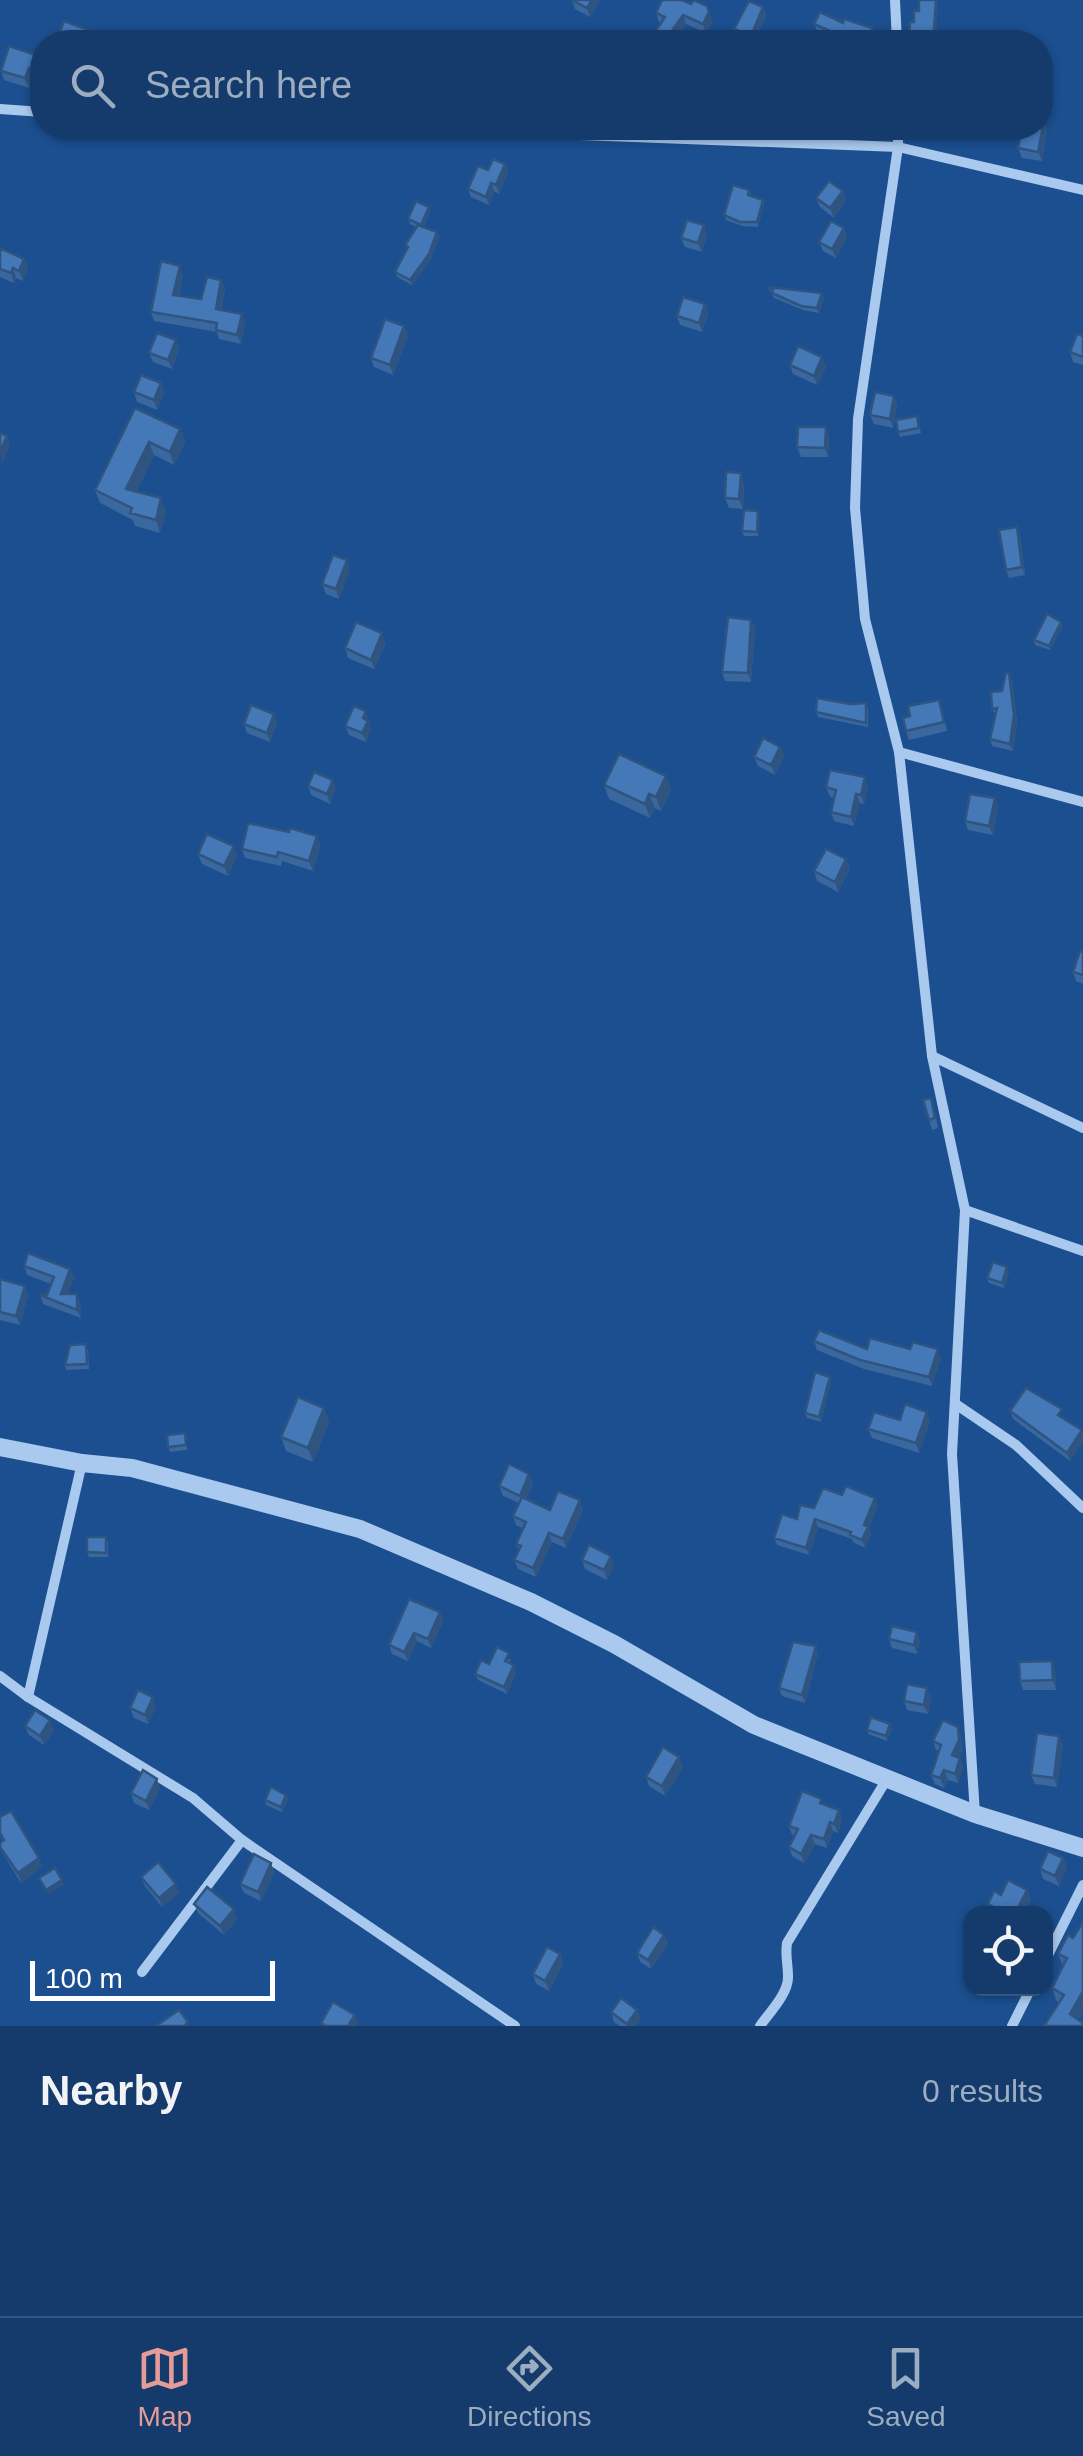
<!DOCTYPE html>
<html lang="en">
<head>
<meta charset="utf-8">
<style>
  :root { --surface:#143b6b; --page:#1d4271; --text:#f1f3f6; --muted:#9dadc1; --line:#33557e; --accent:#e69b98 }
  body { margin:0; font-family:Helvetica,sans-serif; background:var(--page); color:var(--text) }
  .controls { position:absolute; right:30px; bottom:30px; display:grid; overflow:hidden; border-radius:20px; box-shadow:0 2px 8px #0004 }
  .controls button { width:90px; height:90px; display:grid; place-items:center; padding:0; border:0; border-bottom:2px solid var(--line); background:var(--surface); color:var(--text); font:50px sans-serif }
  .scale { position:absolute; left:30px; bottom:25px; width:245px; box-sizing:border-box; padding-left:10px; border:5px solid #fff; border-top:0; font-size:28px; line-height:35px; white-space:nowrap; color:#fff; -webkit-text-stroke:8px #1b4f8f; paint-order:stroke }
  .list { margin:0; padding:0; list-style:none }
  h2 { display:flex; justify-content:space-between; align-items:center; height:130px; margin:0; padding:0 40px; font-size:42px }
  h2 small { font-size:32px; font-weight:400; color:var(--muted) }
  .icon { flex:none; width:55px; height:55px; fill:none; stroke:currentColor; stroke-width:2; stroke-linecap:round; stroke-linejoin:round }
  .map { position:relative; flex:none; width:1083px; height:2026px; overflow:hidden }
  .search { position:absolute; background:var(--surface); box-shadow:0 2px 8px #0004; left:30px; right:30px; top:30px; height:110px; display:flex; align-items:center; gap:25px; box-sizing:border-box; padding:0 35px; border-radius:40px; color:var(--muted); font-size:38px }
  .sheet { height:290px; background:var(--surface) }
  nav { display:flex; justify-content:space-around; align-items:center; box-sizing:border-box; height:140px; border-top:2px solid var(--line); background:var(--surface); font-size:28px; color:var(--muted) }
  nav a { display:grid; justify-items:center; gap:5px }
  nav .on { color:var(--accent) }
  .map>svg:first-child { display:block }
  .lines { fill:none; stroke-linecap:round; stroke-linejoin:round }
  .minor { stroke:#a9c9ee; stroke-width:10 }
  .tertiary { stroke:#a9c9ee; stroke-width:18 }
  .wall { fill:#3a679d }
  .shaded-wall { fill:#305480 }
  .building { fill:#4478b7; stroke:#305480; stroke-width:2.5 }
</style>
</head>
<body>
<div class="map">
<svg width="1083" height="2026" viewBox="0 0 1083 2026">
  <rect width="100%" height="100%" fill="#1b4f8f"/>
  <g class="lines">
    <!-- minor -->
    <g class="minor">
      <polyline points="895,0 897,42"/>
      <polyline points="0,109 42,112"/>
      <polyline points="397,128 898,147 1083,190"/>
      <polyline points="898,128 898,147 858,419 855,508 865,619 899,752 932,1056 965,1210 952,1454 975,1814"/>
      <polyline points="899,752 1083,802"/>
      <polyline points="932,1056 1083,1128"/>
      <polyline points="965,1210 1083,1251"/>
      <polyline points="957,1405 1016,1445 1083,1508"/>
      <polyline points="0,1676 28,1697 193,1798 242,1840 515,2026"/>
      <polyline points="28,1697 82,1463"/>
      <polyline points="1046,1959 1083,1885"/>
      <polyline points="142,1972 242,1840"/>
      <path d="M 760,2026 C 769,2013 789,1993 788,1976 C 788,1963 785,1956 787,1943 L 887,1779"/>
      <polyline points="1012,2026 1031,1988"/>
    </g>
    <!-- tertiary -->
    <polyline class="tertiary" points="0,1447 82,1463 132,1468 360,1529 531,1602 614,1644 754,1725 975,1814 1083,1848"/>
  </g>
  <!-- wall -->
  <g class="wall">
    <polygon points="572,0 600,0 590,17 575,9"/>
    <polygon points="662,0 713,21 706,33 686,24 673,42 652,42 651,38 661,23 659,22 656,13"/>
    <polygon points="763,7 766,16 754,42 749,42 737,37 734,29"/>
    <polygon points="843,23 872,28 875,37 874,42 837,42 818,33 814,24"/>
    <polygon points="555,31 597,42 570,42 557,36"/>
    <polygon points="42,57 42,82 32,77 29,88 4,80 1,71"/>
    <polygon points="1044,121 1047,130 1042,161 1022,158 1018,148"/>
    <polygon points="505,164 508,172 499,194 494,191 489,205 471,197 468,189 488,170"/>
    <polygon points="749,190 751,196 764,204 758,227 742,226 726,220 724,215"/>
    <polygon points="843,191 846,200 834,218 820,207 816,198"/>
    <polygon points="430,212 424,227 437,232 439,237 431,259 412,285 397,277 395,272 407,250 405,245 417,227 410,224 408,219"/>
    <polygon points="844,228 847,237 836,258 823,251 819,242"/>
    <polygon points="707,235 702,252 685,247 681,238"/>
    <polygon points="0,248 24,259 28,268 23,281 16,278 14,283 0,277"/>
    <polygon points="183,275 179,296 201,299 221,280 225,289 221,310 245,323 241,344 219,339 217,332 154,321 151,312"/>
    <polygon points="768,287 824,297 819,313 803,310 774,298"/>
    <polygon points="705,304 708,314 702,332 680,325 677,316"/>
    <polygon points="404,326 408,336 393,375 374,367 371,358"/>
    <polygon points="1083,336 1083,365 1073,362 1070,352"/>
    <polygon points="176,340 179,350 172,369 153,362 149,353"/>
    <polygon points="822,357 826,367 817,385 793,374 790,365"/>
    <polygon points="161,383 164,393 157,410 137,402 134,392"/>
    <polygon points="894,396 897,405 893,428 874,424 870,415"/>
    <polygon points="135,408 180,429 185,442 174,465 154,455 136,492 166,512 160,533 135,526 133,520 100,503 95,490"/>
    <polygon points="917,416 921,433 900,437 898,432"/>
    <polygon points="829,437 828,457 801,457 797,447"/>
    <polygon points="744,483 743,509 729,508 725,498"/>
    <polygon points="758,511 759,515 758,536 744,536 742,531"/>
    <polygon points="1017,527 1020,535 1025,575 1009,578 1006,570"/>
    <polygon points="350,569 339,599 326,594 322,584"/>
    <polygon points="751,620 755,629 751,682 725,681 722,672"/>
    <polygon points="1061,622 1062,627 1050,650 1035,645 1034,640"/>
    <polygon points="386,643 374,669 348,658 345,648"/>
    <polygon points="1012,680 1017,722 1013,751 992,746 990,739 996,716 992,709 1002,691"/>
    <polygon points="850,704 868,708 868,727 818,717 816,712"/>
    <polygon points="942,709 947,731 909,740 906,731"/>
    <polygon points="370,721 369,723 371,730 366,742 349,735 345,726"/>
    <polygon points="244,724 277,724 270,742 247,733"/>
    <polygon points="780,747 784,756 775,775 758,766 754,757"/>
    <polygon points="666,776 671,790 661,811 655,808 650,818 609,799 604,785"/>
    <polygon points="308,786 336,789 330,804 311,795"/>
    <polygon points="826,787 868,787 864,804 860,803 854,826 834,821 831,812 834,798 830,797"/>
    <polygon points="995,798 998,808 993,835 968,830 965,821"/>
    <polygon points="317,836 320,846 313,871 282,861 281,866 245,858 242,849"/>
    <polygon points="198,854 237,855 228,876 202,864"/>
    <polygon points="846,859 850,869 838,892 817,881 814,871"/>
    <polygon points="1083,952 1083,984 1076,981 1073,972"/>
    <polygon points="923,1100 934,1107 938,1128 932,1130"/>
    <polygon points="24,1266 70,1269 74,1278 67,1294 80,1303 81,1318 43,1304 40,1295 47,1295 51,1284 27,1275"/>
    <polygon points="1007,1267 1009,1272 1004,1288 989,1283 987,1278"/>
    <polygon points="0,1279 25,1286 28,1295 20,1325 0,1320"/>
    <polygon points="814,1341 867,1349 941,1358 932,1386 864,1369 817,1350"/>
    <polygon points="88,1349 89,1369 66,1370 65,1365"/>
    <polygon points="831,1382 821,1422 807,1418 805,1413"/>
    <polygon points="324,1408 329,1422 313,1462 286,1451 281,1437"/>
    <polygon points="1010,1411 1065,1418 1064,1419 1083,1434 1083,1441 1070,1461 1013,1419"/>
    <polygon points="930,1421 919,1453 872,1438 868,1429"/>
    <polygon points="185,1433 187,1450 170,1452 168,1447"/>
    <polygon points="529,1474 533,1483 526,1499 550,1510 583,1510 566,1548 552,1542 536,1577 518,1569 514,1560 519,1550 516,1544 524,1529 516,1525 513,1516 519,1503 503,1496 499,1486"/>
    <polygon points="842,1495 878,1505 869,1528 871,1534 865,1548 853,1542 852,1539 818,1527 809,1555 777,1545 774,1538 797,1519 814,1508"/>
    <polygon points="108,1542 108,1557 89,1557 87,1552"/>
    <polygon points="582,1560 614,1565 607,1580 585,1569"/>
    <polygon points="440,1612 443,1621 431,1648 417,1641 408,1661 392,1654 389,1645"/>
    <polygon points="889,1639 920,1641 917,1654 892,1648"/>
    <polygon points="818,1654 805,1703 782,1696 779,1688"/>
    <polygon points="511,1659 509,1663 514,1665 516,1672 507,1694 478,1680 475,1674 489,1664"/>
    <polygon points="1055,1670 1056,1690 1023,1690 1020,1681"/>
    <polygon points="927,1688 931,1697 928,1714 907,1710 904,1701"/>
    <polygon points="156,1706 148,1724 134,1718 130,1708"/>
    <polygon points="25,1726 54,1730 44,1745 29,1735"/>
    <polygon points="958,1727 961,1737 962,1750 959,1757 963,1767 958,1783 948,1780 944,1788 935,1784 931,1775 939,1751 936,1750 933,1741"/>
    <polygon points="892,1729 887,1741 868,1734 867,1730"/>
    <polygon points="1063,1745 1057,1787 1035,1784 1031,1775"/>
    <polygon points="679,1757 683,1767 665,1796 649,1786 646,1777"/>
    <polygon points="160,1788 149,1810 134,1803 131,1793"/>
    <polygon points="286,1795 288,1799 282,1812 266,1805 265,1800"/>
    <polygon points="824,1805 839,1810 842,1819 838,1833 833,1831 827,1848 815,1844 804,1863 792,1856 789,1847 795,1836 792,1835 789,1826"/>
    <polygon points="0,1817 39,1858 42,1867 21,1883 0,1849 0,1843 3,1841 0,1836"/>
    <polygon points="1063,1858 1067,1867 1059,1886 1043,1879 1040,1869"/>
    <polygon points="271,1863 274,1873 261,1901 244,1893 240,1884"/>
    <polygon points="141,1877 176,1884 179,1893 162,1907 145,1886"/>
    <polygon points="1027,1890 1031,1900 1023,1914 991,1914 988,1904"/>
    <polygon points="194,1904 237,1919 224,1935 198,1913"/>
    <polygon points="1083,1922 1083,2012 1078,2020 1083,2026 1056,2000 1052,1988 1063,1966 1058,1954 1073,1938"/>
    <polygon points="664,1935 668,1944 651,1969 640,1962 637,1953"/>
    <polygon points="560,1954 563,1963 549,1991 536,1984 533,1974"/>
    <polygon points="611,2012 641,2019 636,2026 620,2026 614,2022"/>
  </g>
  <!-- shaded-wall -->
  <g class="shaded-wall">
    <polygon points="592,0 600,0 590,17 587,8"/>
    <polygon points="936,0 938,2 936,42 933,42"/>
    <polygon points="763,7 766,16 754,42 753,42 751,36"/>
    <polygon points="709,12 713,21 706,33 703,24"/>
    <polygon points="683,15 686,24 673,42 664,42"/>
    <polygon points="872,28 875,37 874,42 868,42"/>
    <polygon points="29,68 32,77 29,88 25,78"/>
    <polygon points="1044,121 1047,130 1042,161 1038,152"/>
    <polygon points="505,164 508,172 499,194 496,185"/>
    <polygon points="491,183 494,191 489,205 486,197"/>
    <polygon points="843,191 846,200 834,218 830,208"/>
    <polygon points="763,200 764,204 758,227 757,222"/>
    <polygon points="429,207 430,212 423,229 421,225"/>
    <polygon points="704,225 707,235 702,252 698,243"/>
    <polygon points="844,228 847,237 836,258 832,249"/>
    <polygon points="437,232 439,237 431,259 412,285 410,280"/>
    <polygon points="24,259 28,268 23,281 19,271"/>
    <polygon points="180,266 183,275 177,304 173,295"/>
    <polygon points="13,268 16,278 14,283 11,273"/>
    <polygon points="221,280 225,289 219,318 216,309"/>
    <polygon points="822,293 824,297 819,313 817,308"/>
    <polygon points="705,304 708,314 702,332 699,323"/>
    <polygon points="242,314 245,323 241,344 237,335"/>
    <polygon points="404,326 408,336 393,375 390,365"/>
    <polygon points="176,340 179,350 172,369 168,360"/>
    <polygon points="822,357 826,367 817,385 814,376"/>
    <polygon points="161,383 164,393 157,410 154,400"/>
    <polygon points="894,396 897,405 893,428 890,419"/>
    <polygon points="826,427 829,437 828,457 825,448"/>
    <polygon points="180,429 185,442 174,465 170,452"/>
    <polygon points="7,436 10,445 2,465 0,452"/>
    <polygon points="149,442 154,455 131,502 126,489"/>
    <polygon points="741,473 744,483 743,509 739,499"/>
    <polygon points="161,498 166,512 160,533 156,520"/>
    <polygon points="1017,527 1020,535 1025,575 1022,567"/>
    <polygon points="347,560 350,569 339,599 336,589"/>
    <polygon points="751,620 755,629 751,682 748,673"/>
    <polygon points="1061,622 1062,627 1050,650 1049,646"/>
    <polygon points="382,633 386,643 374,669 371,660"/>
    <polygon points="1009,673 1012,680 1017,722 1013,751 1010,744"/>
    <polygon points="366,711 371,730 366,742 362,733 363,718"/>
    <polygon points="274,714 277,724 270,742 267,733"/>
    <polygon points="780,747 784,756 775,775 771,765"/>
    <polygon points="666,776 671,790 661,811 656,797"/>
    <polygon points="865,777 868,787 864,804 861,795"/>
    <polygon points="333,780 336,789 330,804 327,794"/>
    <polygon points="649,794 655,808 650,818 645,804"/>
    <polygon points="856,794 860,803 854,826 851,817"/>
    <polygon points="995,798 998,808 993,835 989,826"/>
    <polygon points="317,836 320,846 313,871 309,861"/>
    <polygon points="234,846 237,855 228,876 224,866"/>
    <polygon points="846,859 850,869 838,892 835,882"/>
    <polygon points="1007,1267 1009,1272 1004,1288 1002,1283"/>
    <polygon points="70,1269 74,1278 64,1303 61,1294"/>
    <polygon points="25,1286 28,1295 20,1325 16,1316"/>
    <polygon points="77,1294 80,1303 81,1318 77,1310"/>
    <polygon points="938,1349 941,1358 932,1386 929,1377"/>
    <polygon points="830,1377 831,1382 821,1422 819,1417"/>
    <polygon points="324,1408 329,1422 313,1462 308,1448"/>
    <polygon points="927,1412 930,1421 919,1453 916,1443"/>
    <polygon points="1082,1430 1083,1441 1070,1461 1067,1453"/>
    <polygon points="529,1474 533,1483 523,1505 520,1496"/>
    <polygon points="875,1498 878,1505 869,1528 871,1534 865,1548 862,1540 864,1525"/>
    <polygon points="580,1500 583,1510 566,1548 563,1539"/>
    <polygon points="815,1519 818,1527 809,1555 806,1548"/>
    <polygon points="549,1533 552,1542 536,1577 533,1568"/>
    <polygon points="611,1556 614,1565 607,1580 604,1570"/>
    <polygon points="440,1612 443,1621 431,1648 428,1639"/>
    <polygon points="917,1632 920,1641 917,1654 914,1645"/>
    <polygon points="414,1633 417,1641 408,1661 404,1652"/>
    <polygon points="816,1646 818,1654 805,1703 802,1695"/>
    <polygon points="1052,1661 1055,1670 1056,1690 1053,1680"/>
    <polygon points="514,1665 516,1672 507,1694 504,1687"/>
    <polygon points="927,1688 931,1697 928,1714 924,1705"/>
    <polygon points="153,1697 156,1706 148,1724 145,1715"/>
    <polygon points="50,1720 54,1730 44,1745 40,1736"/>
    <polygon points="890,1724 892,1729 887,1741 886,1736"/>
    <polygon points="958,1727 961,1737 962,1750 955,1764 952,1755"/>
    <polygon points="1059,1736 1063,1745 1057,1787 1054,1778"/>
    <polygon points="679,1757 683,1767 665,1796 662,1786"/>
    <polygon points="960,1758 963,1767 958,1783 955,1774"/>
    <polygon points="944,1770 948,1780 944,1788 940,1778"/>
    <polygon points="157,1779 160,1788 149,1810 146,1801"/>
    <polygon points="286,1795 288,1799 282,1812 281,1807"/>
    <polygon points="839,1810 842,1819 838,1833 834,1824"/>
    <polygon points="830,1822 833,1831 827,1848 824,1839"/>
    <polygon points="811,1835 815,1844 804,1863 801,1854"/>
    <polygon points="39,1858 42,1867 21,1883 18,1873"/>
    <polygon points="1063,1858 1067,1867 1059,1886 1055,1876"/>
    <polygon points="271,1863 274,1873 261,1901 258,1892"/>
    <polygon points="62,1880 64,1885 48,1894 46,1890"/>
    <polygon points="176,1884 179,1893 162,1907 159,1898"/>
    <polygon points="1027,1890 1031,1900 1023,1914 1015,1914"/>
    <polygon points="234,1909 237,1919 224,1935 220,1926"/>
    <polygon points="664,1935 668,1944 651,1969 648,1960"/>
    <polygon points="560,1954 563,1963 549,1991 545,1981"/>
    <polygon points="1083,1991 1083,2012 1075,2026 1070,2014"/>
    <polygon points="637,2010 641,2019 636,2026 628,2026 627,2024"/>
    <polygon points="355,2015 358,2024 357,2026 348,2026"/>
  </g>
  <!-- building -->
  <g class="building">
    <polygon points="572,0 592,0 587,8"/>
    <polygon points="662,0 682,0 691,4 694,0 707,6 709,12 703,24 683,15 664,42 657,42 651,38 665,17 656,13"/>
    <polygon points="919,0 936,0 933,42 909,42 910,22 914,22 914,11 919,11"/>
    <polygon points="749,1 763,7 751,36 734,29"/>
    <polygon points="820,12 843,23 844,19 872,28 868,42 859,39 858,42 837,42 839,35 814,24"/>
    <polygon points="64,21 99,34 96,42 87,42 79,39 77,42 56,42"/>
    <polygon points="555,31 587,33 595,38 593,42 577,42"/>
    <polygon points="9,46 42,57 42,74 29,68 25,78 1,71"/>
    <polygon points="1040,120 1044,121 1038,152 1018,148 1022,128 1040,128"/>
    <polygon points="493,159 505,164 496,185 491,183 486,197 468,189 478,166 488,170"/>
    <polygon points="829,181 843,191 830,208 816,198"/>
    <polygon points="733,185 749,190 748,195 763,200 757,222 740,222 724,215"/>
    <polygon points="416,201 429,207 421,225 408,219"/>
    <polygon points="687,220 704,225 698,243 681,238"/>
    <polygon points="831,221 844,228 832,249 819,242"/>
    <polygon points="418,225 437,232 429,254 410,280 395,272 408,247 405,245"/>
    <polygon points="0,248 24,259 19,271 13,268 11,273 0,269"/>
    <polygon points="161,261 180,266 173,295 201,299 207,277 221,280 216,309 242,314 237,335 216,330 217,323 151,312"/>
    <polygon points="768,287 822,293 817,308 801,306 772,293 773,290"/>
    <polygon points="683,297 705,304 699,323 677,316"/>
    <polygon points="385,319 404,326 390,365 371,358"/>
    <polygon points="157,333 176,340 168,360 149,353"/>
    <polygon points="1077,334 1083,336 1083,357 1070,352"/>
    <polygon points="798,346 822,357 814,376 790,365"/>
    <polygon points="141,375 161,383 154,400 134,392"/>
    <polygon points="875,392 894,396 890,419 870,415"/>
    <polygon points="135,408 180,429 170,452 149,442 126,489 161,498 156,520 130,513 132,508 95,490"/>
    <polygon points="917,416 919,428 898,432 896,420"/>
    <polygon points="798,427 826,427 825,448 797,447"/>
    <polygon points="0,433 7,436 0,452"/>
    <polygon points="726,472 741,473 739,499 725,498"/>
    <polygon points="744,510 758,511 757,532 742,531"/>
    <polygon points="1017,527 1022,567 1006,570 999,530"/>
    <polygon points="333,555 347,560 336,589 322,584"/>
    <polygon points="1047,614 1061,622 1049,646 1034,640"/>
    <polygon points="728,617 751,620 748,673 722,672"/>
    <polygon points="356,622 382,633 371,660 345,648"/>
    <polygon points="1006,672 1009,673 1014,715 1010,744 990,739 997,708 992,709 991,692 1002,691"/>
    <polygon points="817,698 850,704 866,703 866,723 816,712"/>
    <polygon points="939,700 944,722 906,731 903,718 910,716 908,706"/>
    <polygon points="251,705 274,714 267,733 244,724"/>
    <polygon points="354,706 366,711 363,718 368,721 362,733 345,726"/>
    <polygon points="763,738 780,747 771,765 754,757"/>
    <polygon points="619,754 666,776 656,797 649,794 645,804 604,785"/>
    <polygon points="830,770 865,777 861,795 856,794 851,817 831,812 836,790 826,787"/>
    <polygon points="314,772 333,780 327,794 308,786"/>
    <polygon points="970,794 995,798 989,826 965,821"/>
    <polygon points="248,823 289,832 290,828 317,836 309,861 278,852 277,857 242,849"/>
    <polygon points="207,834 234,846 224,866 198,854"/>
    <polygon points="826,849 846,859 835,882 814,871"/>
    <polygon points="1080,951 1083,952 1083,975 1073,972"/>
    <polygon points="931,1098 935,1118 929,1120 923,1100"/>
    <polygon points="28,1253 70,1269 61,1294 77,1294 77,1310 40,1295 47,1295 54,1277 24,1266"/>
    <polygon points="993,1262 1007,1267 1002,1283 987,1278"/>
    <polygon points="0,1279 25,1286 16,1316 0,1312"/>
    <polygon points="819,1330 867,1349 870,1338 910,1349 913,1342 938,1349 929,1377 860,1360 814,1341"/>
    <polygon points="86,1344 87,1364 65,1365 70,1345"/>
    <polygon points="815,1372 830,1377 819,1417 805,1413"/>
    <polygon points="1026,1388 1062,1409 1058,1415 1082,1430 1067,1453 1010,1411"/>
    <polygon points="298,1397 324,1408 308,1448 281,1437"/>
    <polygon points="905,1404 927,1412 916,1443 868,1429 874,1412 900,1420"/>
    <polygon points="185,1433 186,1445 168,1447 167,1435"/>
    <polygon points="509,1464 529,1474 520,1496 499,1486"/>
    <polygon points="846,1486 875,1498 864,1525 868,1527 862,1540 850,1535 851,1532 815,1519 806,1548 774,1538 782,1514 797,1519 800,1505 814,1508 823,1488 842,1495"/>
    <polygon points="558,1491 580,1500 563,1539 549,1533 533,1568 514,1560 521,1546 516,1544 526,1522 513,1516 522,1497 550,1510"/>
    <polygon points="87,1537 106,1537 106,1553 87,1552"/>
    <polygon points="589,1545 611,1556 604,1570 582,1560"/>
    <polygon points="409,1599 440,1612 428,1639 414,1633 404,1652 389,1645"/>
    <polygon points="892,1626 917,1632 914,1645 889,1639"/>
    <polygon points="793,1642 816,1646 802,1695 779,1688"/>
    <polygon points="497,1647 509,1653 505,1661 514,1665 504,1687 475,1674 481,1660 489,1664"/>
    <polygon points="1052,1661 1053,1680 1020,1681 1019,1662"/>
    <polygon points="907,1684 927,1688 924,1705 904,1701"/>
    <polygon points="138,1690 153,1697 145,1715 130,1708"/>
    <polygon points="35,1710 50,1720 40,1736 25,1726"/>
    <polygon points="871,1717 890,1724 886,1736 867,1730"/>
    <polygon points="943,1720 958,1727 959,1740 952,1755 960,1758 955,1774 944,1770 940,1778 931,1775 941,1745 933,1741"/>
    <polygon points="1037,1733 1059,1736 1054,1778 1031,1775"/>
    <polygon points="663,1747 679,1757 662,1786 646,1777"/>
    <polygon points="143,1770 157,1779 146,1801 131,1793"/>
    <polygon points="271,1787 286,1795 281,1807 265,1800"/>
    <polygon points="802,1791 822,1799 820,1803 839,1810 834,1824 830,1822 824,1839 811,1835 801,1854 789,1847 798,1829 789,1826"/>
    <polygon points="11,1811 39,1858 18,1873 0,1847 0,1843 4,1840 0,1833 0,1817"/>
    <polygon points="1048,1851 1063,1858 1055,1876 1040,1869"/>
    <polygon points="254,1854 271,1863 258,1892 240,1884"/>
    <polygon points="158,1862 176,1884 159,1898 141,1877"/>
    <polygon points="55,1868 62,1880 46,1890 39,1878"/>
    <polygon points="1008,1880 1027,1890 1015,1914 1006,1914 988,1904 994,1891 1001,1895"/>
    <polygon points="207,1887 234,1909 220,1926 194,1904"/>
    <polygon points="1083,1922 1083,1991 1070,2014 1083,2023 1083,2026 1044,2026 1064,1995 1052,1988 1067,1958 1058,1954 1068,1935 1073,1938"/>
    <polygon points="653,1927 664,1935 648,1960 637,1953"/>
    <polygon points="547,1947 560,1954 545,1981 533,1974"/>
    <polygon points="621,1998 637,2010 627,2024 611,2012"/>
    <polygon points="333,2002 355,2015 348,2026 326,2026 321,2023"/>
    <polygon points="179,2010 188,2022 184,2026 156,2026"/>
  </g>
</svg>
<div class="controls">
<button><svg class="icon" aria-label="locate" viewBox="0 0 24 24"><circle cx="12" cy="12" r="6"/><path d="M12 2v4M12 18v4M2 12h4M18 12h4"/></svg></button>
</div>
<div class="scale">100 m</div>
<div class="search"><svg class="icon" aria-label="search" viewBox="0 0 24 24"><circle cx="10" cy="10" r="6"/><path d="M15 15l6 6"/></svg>Search here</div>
</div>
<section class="sheet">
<h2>Nearby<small>0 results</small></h2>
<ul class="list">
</ul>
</section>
<nav>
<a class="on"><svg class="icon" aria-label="map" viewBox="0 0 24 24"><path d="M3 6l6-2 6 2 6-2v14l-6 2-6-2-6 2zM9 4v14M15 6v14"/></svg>Map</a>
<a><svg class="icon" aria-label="directions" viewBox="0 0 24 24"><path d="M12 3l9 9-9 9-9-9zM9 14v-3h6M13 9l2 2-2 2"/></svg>Directions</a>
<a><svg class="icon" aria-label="saved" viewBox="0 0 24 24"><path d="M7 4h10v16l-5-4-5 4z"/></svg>Saved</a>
</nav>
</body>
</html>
